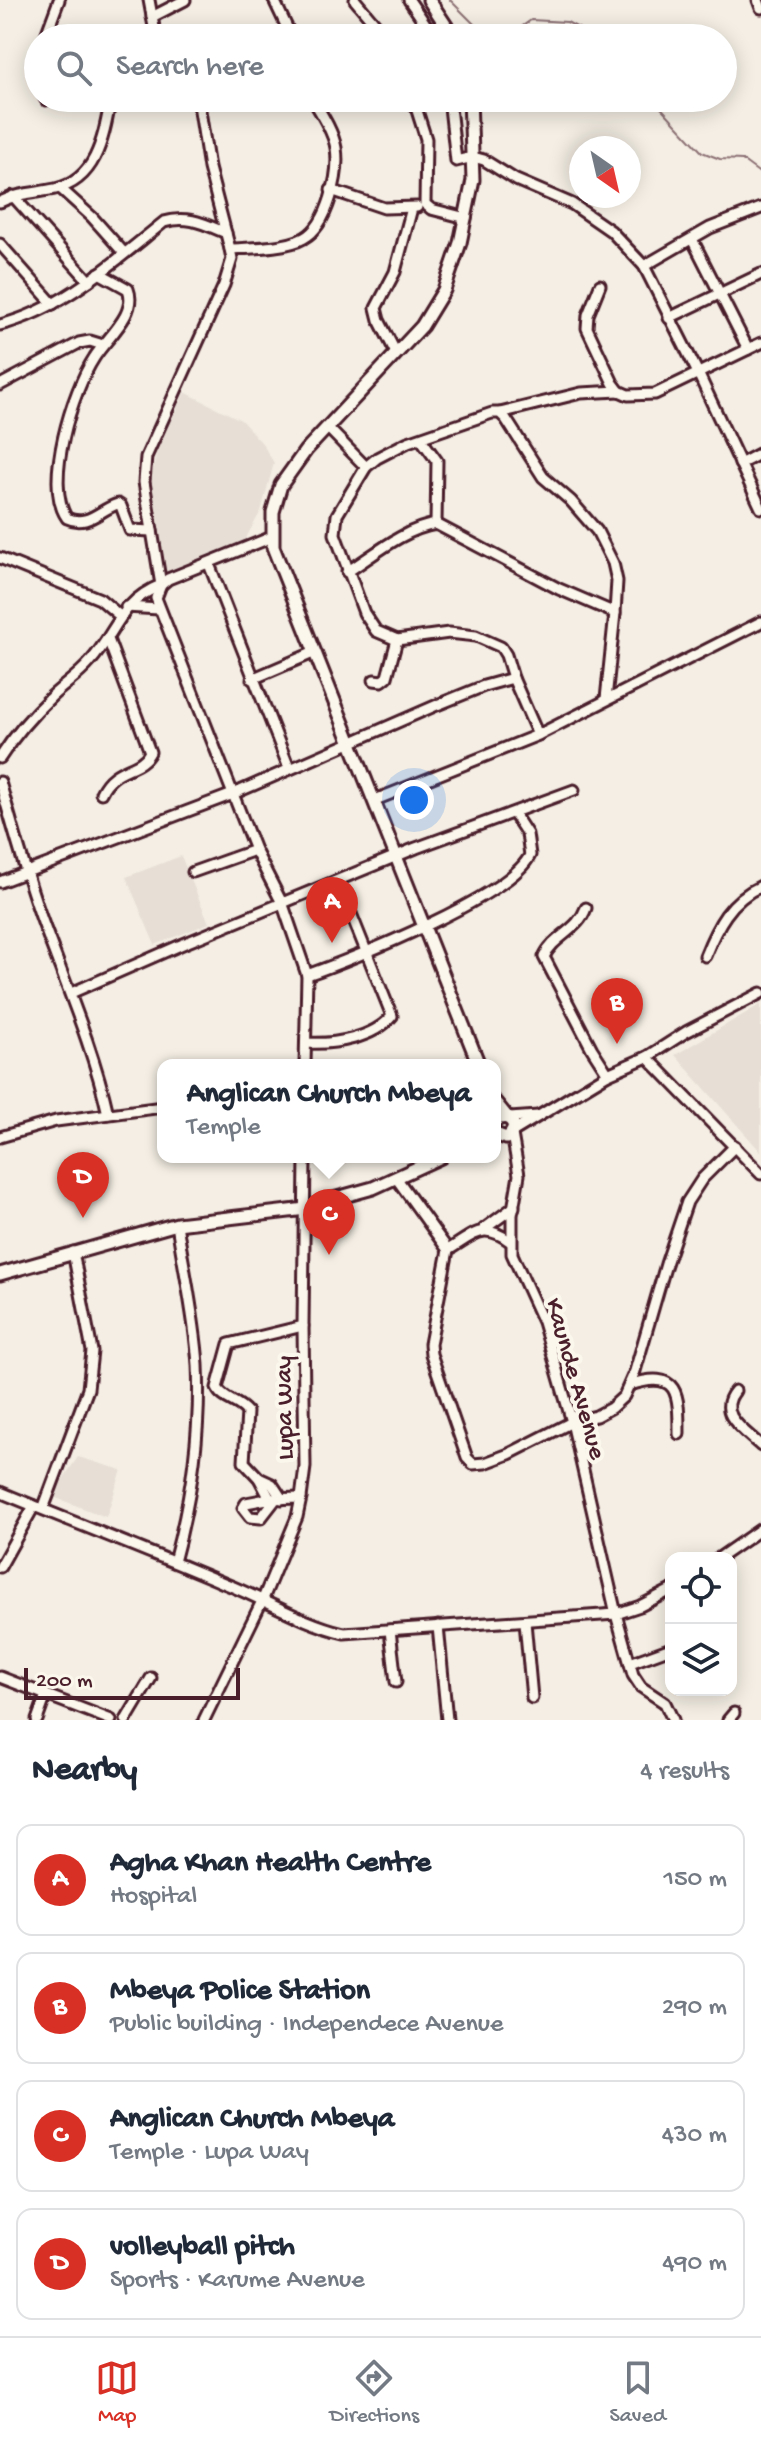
<!DOCTYPE html>
<html lang="en">
<head>
<meta charset="utf-8">
<style>
  :root { --surface:#fff; --page:#f2f2f3; --text:#1f2937; --muted:#747a83; --line:#e0e1e3; --accent:#d93025 }
  body { margin:0; font-family:"Gochi Hand",sans-serif; background:var(--page); color:var(--text) }
  .controls { position:absolute; right:24px; bottom:24px; display:grid; overflow:hidden; border-radius:16px; box-shadow:0 4px 20px #0003 }
  .controls button { width:72px; height:72px; display:grid; place-items:center; padding:0; border:0; border-bottom:2px solid var(--line); background:var(--surface); color:var(--text); font:40px sans-serif }
  .compass { position:absolute; left:569px; top:136px; width:72px; height:72px; border-radius:50%; background:var(--surface); box-shadow:0 4px 20px #0003; rotate:146deg }
  .scale { position:absolute; left:24px; bottom:20px; width:216px; box-sizing:border-box; padding-left:8px; border:4px solid #4a1f2b; border-top:0; font-size:22px; line-height:28px; white-space:nowrap; color:#4a1f2b; -webkit-text-stroke:6px #fbf7ec; paint-order:stroke }
  .you { position:absolute; left:414px; top:800px; width:28px; height:28px; margin:-20px; border:6px solid #fff; border-radius:50%; background:#1a73e8; box-shadow:0 0 0 12px #1a73e833 }
  .badge { display:grid; place-items:center; width:52px; height:52px; border-radius:50%; background:var(--accent); color:#fff; font-size:26px; font-weight:700 }
  .pin { position:absolute; translate:-50% -66px; filter:drop-shadow(0 2px 4px #0008) }
  .pin::after { content:''; position:absolute; top:42px; width:28px; height:24px; background:inherit; clip-path:polygon(0 0,100% 0,50% 100%) }
  .popup { position:absolute; left:157px; top:1059px; width:344px; height:104px; box-sizing:border-box; display:grid; place-content:center; border-radius:16px; background:var(--surface); filter:drop-shadow(0 2px 6px #0005); font-size:26px; white-space:nowrap; color:var(--muted) }
  .popup b { font-size:30px; color:var(--text) }
  .popup::after { content:''; position:absolute; left:50%; top:100%; margin-left:-16px; border:16px solid transparent; border-top-color:var(--surface) }
  .list { margin:0; padding:0; list-style:none }
  h2 { display:flex; justify-content:space-between; align-items:center; height:104px; margin:0; padding:0 32px; font-size:34px }
  h2 small { font-size:26px; font-weight:400; color:var(--muted) }
  .list li { display:grid; grid-template-columns:52px 1fr auto; gap:24px; align-items:center; box-sizing:border-box; height:112px; margin:0 16px 16px; padding:0 16px; border:2px solid var(--line); border-radius:16px }
  .list b { display:block; font-size:30px; white-space:nowrap }
  .list p { margin:0; font-size:26px; white-space:nowrap; color:var(--muted) }
  .list em { font-size:26px; font-style:normal; color:var(--muted) }
  .icon { flex:none; width:44px; height:44px; fill:none; stroke:currentColor; stroke-width:2; stroke-linecap:round; stroke-linejoin:round }
  .map { position:relative; flex:none; width:761px; height:1720px; overflow:hidden }
  .search { position:absolute; background:var(--surface); box-shadow:0 4px 20px #0003; left:24px; right:24px; top:24px; height:88px; display:flex; align-items:center; gap:20px; box-sizing:border-box; padding:0 28px; border-radius:44px; color:var(--muted); font-size:30px }
  .sheet { height:616px; background:var(--surface) }
  nav { display:flex; justify-content:space-around; align-items:center; box-sizing:border-box; height:112px; border-top:2px solid var(--line); background:var(--surface); font-size:22px; color:var(--muted) }
  nav a { display:grid; justify-items:center; gap:4px }
  nav .on { color:var(--accent) }
  .map>svg:first-child { display:block }
  .built { fill:#e7dfd6 }
  .lines { fill:none; stroke-linecap:round; stroke-linejoin:round }
  .stream { stroke:#8d7174; stroke-width:2 }
  .minor-casing { stroke:#4a1f2b; stroke-width:15 }
  .major-casing { stroke:#4a1f2b; stroke-width:17 }
  .minor { stroke:#fbf7ec; stroke-width:9 }
  .major { stroke:#fbf7ec; stroke-width:11 }
  .labels { text-anchor:middle; stroke-width:8; stroke-linejoin:round; paint-order:stroke }
  .street-label { font-size:26px; fill:#4a1f2b; stroke:#fbf7ec }
</style>
</head>
<body>
<div class="map">
<svg width="761" height="1720" viewBox="0 0 761 1720">
  <rect width="100%" height="100%" fill="#f4eee4"/>
  <filter id="ink" filterUnits="userSpaceOnUse"><feTurbulence type="fractalNoise" baseFrequency=".0125" numOctaves="2"/><feDisplacementMap in="SourceGraphic" scale="16" xChannelSelector="R" yChannelSelector="G"/><feConvolveMatrix kernelMatrix="1 2 1 2 8 2 1 2 1" color-interpolation-filters="sRGB"/></filter>
  <g filter="url(#ink)">
    <!-- built -->
    <g class="built">
      <polygon points="185,392 241,420 262,443 274,463 261,511 237,554 209,570 162,572 148,492 158,446"/>
      <polygon points="181,856 209,923 155,945 126,877"/>
      <polygon points="761,1004 761,1152 675,1055"/>
      <polygon points="78,1457 122,1470 106,1517 51,1496"/>
    </g>
    <g class="lines">
      <!-- stream -->
      <g class="stream">
        <polyline points="450,0 487,37 510,35 531,20 567,22 597,38"/>
        <polyline points="652,98 702,152 720,159 742,160 761,174"/>
      </g>
      <defs>
        <g id="minor">
          <polyline points="149,0 156,38"/>
          <polyline points="274,0 292,38"/>
          <polyline points="355,0 387,38"/>
          <polyline points="409,0 435,38"/>
          <polyline points="758,0 761,8"/>
          <polyline points="152,17 185,0"/>
          <polyline points="45,38 59,0"/>
          <polyline points="139,38 153,31"/>
          <polyline points="38,73 38,79"/>
          <polyline points="45,98 46,100"/>
          <polyline points="413,98 426,139 425,204 431,209 466,218"/>
          <polyline points="449,98 456,161 473,157 484,160 516,180 572,204 611,231 644,266 698,373 761,508"/>
          <polyline points="60,188 92,217 124,253"/>
          <polyline points="331,190 384,208 417,207"/>
          <polyline points="13,196 89,281"/>
          <path d="M 0,202 C 18,193 36,193 55,189 C 98,180 104,134 111,98"/>
          <polyline points="692,239 748,349"/>
          <polyline points="0,244 53,304"/>
          <path d="M 230,249 C 250,248 287,248 304,238 C 328,225 340,174 336,148 C 333,131 321,113 312,98"/>
          <polyline points="644,266 710,228 761,208"/>
          <path d="M 99,273 L 128,289 C 138,314 106,338 94,358 C 73,390 43,484 67,518 C 88,528 100,509 118,504 L 121,506 L 130,530 L 152,531"/>
          <polyline points="600,285 588,315 587,328 613,383 619,391 628,395 655,394 761,343"/>
          <polyline points="669,318 761,274"/>
          <path d="M 0,325 C 63,309 114,262 164,222 C 188,215 204,224 226,233"/>
          <polyline points="396,353 379,320 376,308 395,272 412,208"/>
          <polyline points="0,385 79,343 90,341 103,345"/>
          <polyline points="500,413 581,393 619,391"/>
          <polyline points="327,427 366,467"/>
          <polyline points="421,439 437,461 436,524"/>
          <polyline points="740,464 761,453"/>
          <polyline points="272,537 168,579 161,585 156,598 255,850 283,905 307,975 305,1065"/>
          <polyline points="0,558 100,599 120,616"/>
          <polyline points="209,564 289,768"/>
          <path d="M 347,572 C 375,554 404,529 436,524 L 559,589 L 615,613"/>
          <polyline points="126,607 159,609"/>
          <polyline points="513,678 506,655 501,647 476,636 449,633 397,640 376,631 364,613 335,534 337,515 366,467 377,458 408,442 492,413 500,413 506,419 543,477 571,501 597,531 613,563 617,581 615,613 606,699"/>
          <polyline points="252,679 315,652"/>
          <polyline points="374,680 382,681 387,677 397,640"/>
          <path d="M 0,758 C 14,736 33,714 52,696 C 65,684 79,675 90,662 C 117,632 119,602 161,585 L 144,482 L 146,457 L 224,285 L 232,259 L 230,249 L 209,168 L 198,98"/>
          <path d="M 0,782 C 14,831 27,880 45,928 C 68,990 94,1051 108,1114"/>
          <path d="M 101,793 C 114,765 140,772 150,752 L 108,639"/>
          <polyline points="375,800 538,735 761,622"/>
          <polyline points="193,872 255,850"/>
          <polyline points="0,882 233,794 437,705 484,686 513,678 538,735"/>
          <path d="M 586,908 C 578,931 553,936 544,957 L 592,1049 L 608,1074"/>
          <path d="M 705,956 C 717,926 730,900 761,886"/>
          <path d="M 307,975 C 353,959 511,896 530,855 L 527,834 L 514,814"/>
          <polyline points="71,993 183,944 416,848 574,790"/>
          <path d="M 306,1043 C 334,1045 374,1038 392,1016 L 338,881"/>
          <polyline points="647,1057 761,1174"/>
          <polyline points="510,1118 538,1116"/>
          <polyline points="514,1131 608,1074 647,1057 686,1032 761,993"/>
          <polyline points="512,1134 519,1175 512,1215 512,1254 543,1322 572,1422 616,1614 633,1675 641,1687 665,1703 673,1720"/>
          <polyline points="0,1137 56,1121 163,1107"/>
          <polyline points="397,1179 448,1250"/>
          <polyline points="484,1229 514,1207"/>
          <path d="M 511,1242 C 482,1221 475,1234 448,1250 L 430,1344 L 431,1354 L 467,1458 L 473,1464 L 485,1463 L 509,1454 L 572,1422 L 596,1416 L 611,1408 L 624,1396 L 635,1371 L 666,1264 L 687,1202 L 702,1179 L 735,1146"/>
          <path d="M 630,1385 C 679,1369 679,1394 679,1434"/>
          <path d="M 735,1391 C 716,1414 744,1430 761,1446"/>
          <polyline points="259,1478 272,1484 282,1499"/>
          <path d="M 0,1492 C 75,1523 151,1552 226,1584 C 266,1600 302,1623 344,1633 L 616,1614 L 640,1606 L 671,1590"/>
          <path d="M 270,1499 L 259,1478 L 244,1462 L 247,1412 C 239,1401 222,1400 217,1388 L 229,1344 L 303,1326"/>
          <polyline points="275,1500 261,1518 250,1517 243,1508 246,1503 267,1499 301,1498"/>
          <polyline points="43,1509 88,1389 92,1351 73,1252"/>
          <polyline points="719,1558 761,1529"/>
          <path d="M 174,1562 C 191,1499 201,1430 198,1365 C 195,1318 184,1271 177,1224"/>
          <polyline points="0,1567 34,1506"/>
          <polyline points="525,1622 532,1698"/>
          <polyline points="438,1626 447,1720"/>
          <polyline points="390,1630 396,1682"/>
          <polyline points="630,1663 671,1648"/>
          <polyline points="0,1677 111,1720"/>
          <polyline points="37,1720 46,1695"/>
          <polyline points="126,1720 151,1678"/>
          <polyline points="204,1720 263,1599 297,1517 301,1498 305,1467 303,1326 305,1157"/>
          <polyline points="728,1720 734,1713"/>
        </g>
        <g id="major">
          <polyline points="429,0 454,38"/>
          <polyline points="470,98 473,180 460,243 444,290 422,326 306,450 281,485 273,512 273,547 479,1065"/>
          <polyline points="495,1102 507,1117"/>
          <path d="M 495,1121 C 509,1110 522,1128 506,1138 L 495,1134"/>
          <polyline points="0,1274 177,1224 306,1209 326,1201 373,1188 441,1157"/>
        </g>
      </defs>
      <!-- minor casing -->
      <use href="#minor" class="minor-casing"/>
      <!-- major casing -->
      <use href="#major" class="major-casing"/>
      <!-- minor -->
      <use href="#minor" class="minor"/>
      <!-- major -->
      <use href="#major" class="major"/>
    </g>
  </g>
  <g class="labels">
    <!-- street labels -->
    <g class="street-label">
      <text transform="translate(578 1378) rotate(74)" y="9">Kaunde Avenue</text>
      <text transform="translate(282 1408) rotate(-91)" y="9">Lupa Way</text>
    </g>
  </g>
</svg>
<div class="controls">
<button><svg class="icon" aria-label="locate" viewBox="0 0 24 24"><circle cx="12" cy="12" r="6"/><path d="M12 2v4M12 18v4M2 12h4M18 12h4"/></svg></button>
<button><svg class="icon" aria-label="layers" viewBox="0 0 24 24"><path d="M12 4l9 5-9 5-9-5zM3 14l9 5 9-5"/></svg></button>
</div>
<svg class="compass" viewBox="-18 -18 36 36"><path d="M0-13l5 13h-10z" fill="#e53935"/><path d="M0 13l5-13h-10z" fill="#747a83"/></svg>
<div class="scale">200 m</div>
<div class="you"></div>
<div class="pin badge" style="left:332px;top:943px">A</div>
<div class="pin badge" style="left:617px;top:1044px">B</div>
<div class="pin badge" style="left:329px;top:1255px">C</div>
<div class="popup"><b>Anglican Church Mbeya</b>Temple</div>
<div class="pin badge" style="left:83px;top:1218px">D</div>
<div class="search"><svg class="icon" aria-label="search" viewBox="0 0 24 24"><circle cx="10" cy="10" r="6"/><path d="M15 15l6 6"/></svg>Search here</div>
</div>
<section class="sheet">
<h2>Nearby<small>4 results</small></h2>
<ul class="list">
<li><span class="badge">A</span><div><b>Agha Khan Health Centre</b><p>Hospital</p></div><em>150 m</em></li>
<li><span class="badge">B</span><div><b>Mbeya Police Station</b><p>Public building · Independece Avenue</p></div><em>290 m</em></li>
<li><span class="badge">C</span><div><b>Anglican Church Mbeya</b><p>Temple · Lupa Way</p></div><em>430 m</em></li>
<li><span class="badge">D</span><div><b>volleyball pitch</b><p>Sports · Karume Avenue</p></div><em>490 m</em></li>
</ul>
</section>
<nav>
<a class="on"><svg class="icon" aria-label="map" viewBox="0 0 24 24"><path d="M3 6l6-2 6 2 6-2v14l-6 2-6-2-6 2zM9 4v14M15 6v14"/></svg>Map</a>
<a><svg class="icon" aria-label="directions" viewBox="0 0 24 24"><path d="M12 3l9 9-9 9-9-9zM9 14v-3h6M13 9l2 2-2 2"/></svg>Directions</a>
<a><svg class="icon" aria-label="saved" viewBox="0 0 24 24"><path d="M7 4h10v16l-5-4-5 4z"/></svg>Saved</a>
</nav>
</body>
</html>
